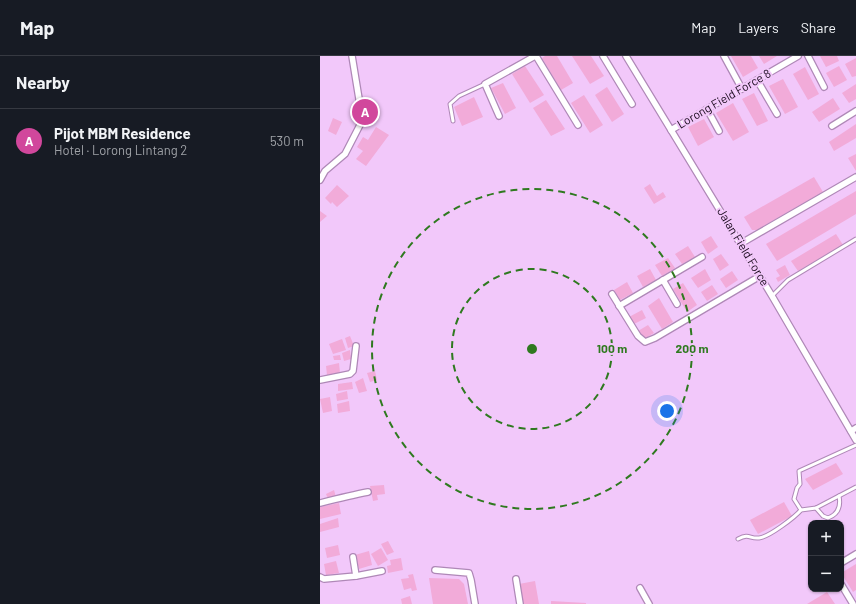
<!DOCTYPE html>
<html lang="en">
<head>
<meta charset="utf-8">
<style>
  :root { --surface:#171b24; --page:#242831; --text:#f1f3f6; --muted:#9ea1a6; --line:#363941; --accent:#0f766e }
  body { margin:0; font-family:Barlow,sans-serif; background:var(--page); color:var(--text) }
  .controls { position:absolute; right:12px; bottom:12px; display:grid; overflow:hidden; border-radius:8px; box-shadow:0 1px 3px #0004 }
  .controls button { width:36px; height:36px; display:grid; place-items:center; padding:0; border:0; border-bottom:1px solid var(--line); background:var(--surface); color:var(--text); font:20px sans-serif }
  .you { position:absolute; left:347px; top:355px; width:14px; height:14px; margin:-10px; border:3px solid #fff; border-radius:50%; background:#1a73e8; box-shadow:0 0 0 6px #1a73e833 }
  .badge { display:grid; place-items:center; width:26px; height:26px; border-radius:50%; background:var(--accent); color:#fff; font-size:13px; font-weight:700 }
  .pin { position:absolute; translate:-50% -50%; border:2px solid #fff; box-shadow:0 1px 4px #0006 }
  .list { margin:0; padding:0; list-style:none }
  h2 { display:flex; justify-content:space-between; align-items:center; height:52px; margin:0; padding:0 16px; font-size:17px }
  h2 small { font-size:13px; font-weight:400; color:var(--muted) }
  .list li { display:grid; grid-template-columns:26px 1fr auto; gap:12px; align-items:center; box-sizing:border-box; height:64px; padding:0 16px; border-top:1px solid var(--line) }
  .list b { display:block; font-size:15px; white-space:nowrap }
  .list p { margin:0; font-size:13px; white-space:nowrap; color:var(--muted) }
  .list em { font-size:13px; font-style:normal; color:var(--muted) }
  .map { position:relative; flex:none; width:536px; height:548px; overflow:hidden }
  header { display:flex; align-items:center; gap:24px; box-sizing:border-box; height:56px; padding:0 20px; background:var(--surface); border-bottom:1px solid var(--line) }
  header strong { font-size:19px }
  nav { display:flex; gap:22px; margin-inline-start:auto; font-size:14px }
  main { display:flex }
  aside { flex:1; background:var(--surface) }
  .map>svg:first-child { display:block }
  .building { fill:#f2abd9 }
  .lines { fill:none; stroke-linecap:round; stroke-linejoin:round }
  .service-casing { stroke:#af88b7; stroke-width:5 }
  .minor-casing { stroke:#af88b7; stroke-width:8 }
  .service { stroke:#fff; stroke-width:3 }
  .minor { stroke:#fff; stroke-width:5.5 }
  .ring { fill:none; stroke:#2f791f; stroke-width:2; stroke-dasharray:7 5 }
  .labels { text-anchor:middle; stroke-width:4; stroke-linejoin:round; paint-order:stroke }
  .street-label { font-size:12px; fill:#190a1c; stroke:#f2c8fa }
  .centre { fill:#2f791f; stroke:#f2c8fa; stroke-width:2 }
  .ring-label { font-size:12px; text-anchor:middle; font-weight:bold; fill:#2f791f; stroke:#f2c8fa; stroke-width:4; stroke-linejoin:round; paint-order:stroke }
</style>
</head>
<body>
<header>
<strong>Map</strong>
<nav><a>Map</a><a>Layers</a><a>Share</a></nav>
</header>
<main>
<aside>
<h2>Nearby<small></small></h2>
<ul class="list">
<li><span class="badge" style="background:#d1479c">A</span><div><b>Pijot MBM Residence</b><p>Hotel · Lorong Lintang 2</p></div><em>530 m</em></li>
</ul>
</aside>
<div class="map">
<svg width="536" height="548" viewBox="0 0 536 548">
  <rect width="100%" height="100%" fill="#f2c8fa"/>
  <!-- building -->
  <g class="building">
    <polygon points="225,0 237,0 253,27 241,34 222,2"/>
    <polygon points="252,0 271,0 284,20 270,28"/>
    <polygon points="411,0 431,0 438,12 423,21"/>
    <polygon points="439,0 457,0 444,8"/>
    <polygon points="500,0 517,0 519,5 506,11"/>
    <polygon points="536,2 536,20 532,21 525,8"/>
    <polygon points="205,10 224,39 210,47 192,18"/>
    <polygon points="519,10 527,24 514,31 506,17"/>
    <polygon points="485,11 499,38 488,44 473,18"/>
    <polygon points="463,23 478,51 465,58 449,30"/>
    <polygon points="183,27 196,52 185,58 171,32"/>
    <polygon points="536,28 536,43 529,47 522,37"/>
    <polygon points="287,31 304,58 292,66 275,39"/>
    <polygon points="434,37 448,65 437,70 422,43"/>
    <polygon points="264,39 283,69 270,77 251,47"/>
    <polygon points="154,41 163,61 142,70 134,51"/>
    <polygon points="513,42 520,53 499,66 492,56"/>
    <polygon points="226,44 245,73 231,80 213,52"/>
    <polygon points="413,47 429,76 413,85 396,57"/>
    <polygon points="13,62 22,66 16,79 8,75"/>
    <polygon points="384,63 394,81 378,90 368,71"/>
    <polygon points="536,68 536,82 514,95 509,86"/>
    <polygon points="56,71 69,79 46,110 36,103 43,95 37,91 43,81 48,84"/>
    <polygon points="536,98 536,115 528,102"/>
    <polygon points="494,121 503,136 437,174 432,174 424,161"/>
    <polygon points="330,128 337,140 343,136 346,141 334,148 324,132"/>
    <polygon points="17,129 29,140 17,151 12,146 11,148 5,142"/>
    <polygon points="536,135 536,158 457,205 446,188"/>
    <polygon points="0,155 7,160 0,166"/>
    <polygon points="516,178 523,189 478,215 471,205"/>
    <polygon points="391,180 398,191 388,198 381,186"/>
    <polygon points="368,190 375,201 362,208 355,198"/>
    <polygon points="401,198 409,209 400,215 393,203"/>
    <polygon points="348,202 355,212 342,220 335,209"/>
    <polygon points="465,209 470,219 458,226 456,222 460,220 456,214"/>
    <polygon points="330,213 336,224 323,231 317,220"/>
    <polygon points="385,213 391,224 378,232 371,222"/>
    <polygon points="412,215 418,224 406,232 400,223"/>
    <polygon points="307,226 313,237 300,244 294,234"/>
    <polygon points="363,227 377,249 367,256 353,233"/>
    <polygon points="392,229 398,238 387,245 381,236"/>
    <polygon points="339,242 353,266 342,273 328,250"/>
    <polygon points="322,254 326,262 314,268 309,261"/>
    <polygon points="328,269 334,277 324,283 318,275"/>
    <polygon points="30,280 34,290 28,292 25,282"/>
    <polygon points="22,283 26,294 13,298 9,288"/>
    <polygon points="30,294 31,303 24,305 22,297"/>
    <polygon points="20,299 21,304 14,304 13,300"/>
    <polygon points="19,307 20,317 7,319 6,310"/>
    <polygon points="55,315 57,324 50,326 47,317"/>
    <polygon points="43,322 47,335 39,337 35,326"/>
    <polygon points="32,326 33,333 18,335 18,328"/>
    <polygon points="27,335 28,343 17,345 16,338"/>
    <polygon points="10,341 12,355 3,357 0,343"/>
    <polygon points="29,345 30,355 18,357 17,348"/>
    <polygon points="516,407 523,418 493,434 485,423"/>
    <polygon points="64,429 65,438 57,439 58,444 53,445 50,430"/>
    <polygon points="14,434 16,441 8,443 6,438"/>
    <polygon points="464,446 472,460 438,478 430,464"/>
    <polygon points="19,447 21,458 0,463 0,451"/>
    <polygon points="18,462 19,471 0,476 0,468"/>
    <polygon points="68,485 74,496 67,499 61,488"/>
    <polygon points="18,489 20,499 7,502 5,492"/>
    <polygon points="61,492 68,504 58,510 51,498"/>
    <polygon points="49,495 52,509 39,513 35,499"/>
    <polygon points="81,502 83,514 68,517 67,510 71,509 70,504"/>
    <polygon points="16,505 19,517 6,519 4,508"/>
    <polygon points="536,508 536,534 533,536 521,517"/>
    <polygon points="93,518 97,534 92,535 91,532 84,534 81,523 89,522 88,519"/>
    <polygon points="109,522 139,523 144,528 148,548 113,548"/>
    <polygon points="215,525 219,548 203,548 199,528"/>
    <polygon points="507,536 515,548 487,548"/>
    <polygon points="90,540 92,548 82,548 81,543"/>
    <polygon points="231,545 266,547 266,548 231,548"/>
  </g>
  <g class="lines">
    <defs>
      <g id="service">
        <polyline points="133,65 130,48 139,40 165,28"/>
        <polyline points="452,240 468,224 536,183"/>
        <path d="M 496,452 L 503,460 L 508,462 C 519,458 521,450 519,440"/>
        <polyline points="481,454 474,443 477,432 480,428 479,415 536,389"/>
        <path d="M 418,483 C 430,477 429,483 439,482 C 449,481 475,461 481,454 L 496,452 L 536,431"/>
      </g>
      <g id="minor">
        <polyline points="216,0 258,69"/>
        <polyline points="283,0 312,48"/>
        <polyline points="306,0 452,240 536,384"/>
        <polyline points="404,0 422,33"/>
        <polyline points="488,0 504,31"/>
        <polyline points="437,24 457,58"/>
        <polyline points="387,53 399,75"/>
        <polyline points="179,60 165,28 215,0"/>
        <polyline points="512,70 536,55"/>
        <polyline points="351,74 478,0"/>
        <polyline points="0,124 5,115 25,98 41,67 41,55 32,0"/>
        <polyline points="420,188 536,121"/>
        <polyline points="343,224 357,248"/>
        <polyline points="292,238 318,280 325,286 335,282 440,220"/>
        <polyline points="299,250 382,201"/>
        <polyline points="0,324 30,318 33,315 36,290"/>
        <polyline points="531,375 536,372"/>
        <path d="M 0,447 C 16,443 32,439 48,436"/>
        <polyline points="521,507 536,498"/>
        <polyline points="115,514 149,517 151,524 155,548"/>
        <polyline points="36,520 62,515"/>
        <polyline points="0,521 4,523 36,520 33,501"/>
        <polyline points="196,523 200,548"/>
        <polyline points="521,528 533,548"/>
        <polyline points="320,532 329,548"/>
      </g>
    </defs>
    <!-- service casing -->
    <use href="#service" class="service-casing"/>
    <!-- minor casing -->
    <use href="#minor" class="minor-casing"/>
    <!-- service -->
    <use href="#service" class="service"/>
    <!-- minor -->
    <use href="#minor" class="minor"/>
  </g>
  <!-- distance rings -->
  <g class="ring">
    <circle cx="212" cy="293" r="80"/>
    <circle cx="212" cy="293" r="160"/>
  </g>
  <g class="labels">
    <!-- street labels -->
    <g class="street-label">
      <text transform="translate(404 43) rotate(-30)" y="4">Lorong Field Force 8</text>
      <text transform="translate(423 191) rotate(59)" y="4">Jalan Field Force</text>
    </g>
  </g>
  <circle cx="212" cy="293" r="6" class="centre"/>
  <g class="ring-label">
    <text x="292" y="297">100 m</text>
    <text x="372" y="297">200 m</text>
  </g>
</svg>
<div class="controls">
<button>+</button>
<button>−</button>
</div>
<div class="you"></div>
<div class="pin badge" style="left:45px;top:56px;background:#d1479c">A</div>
</div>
</main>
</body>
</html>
